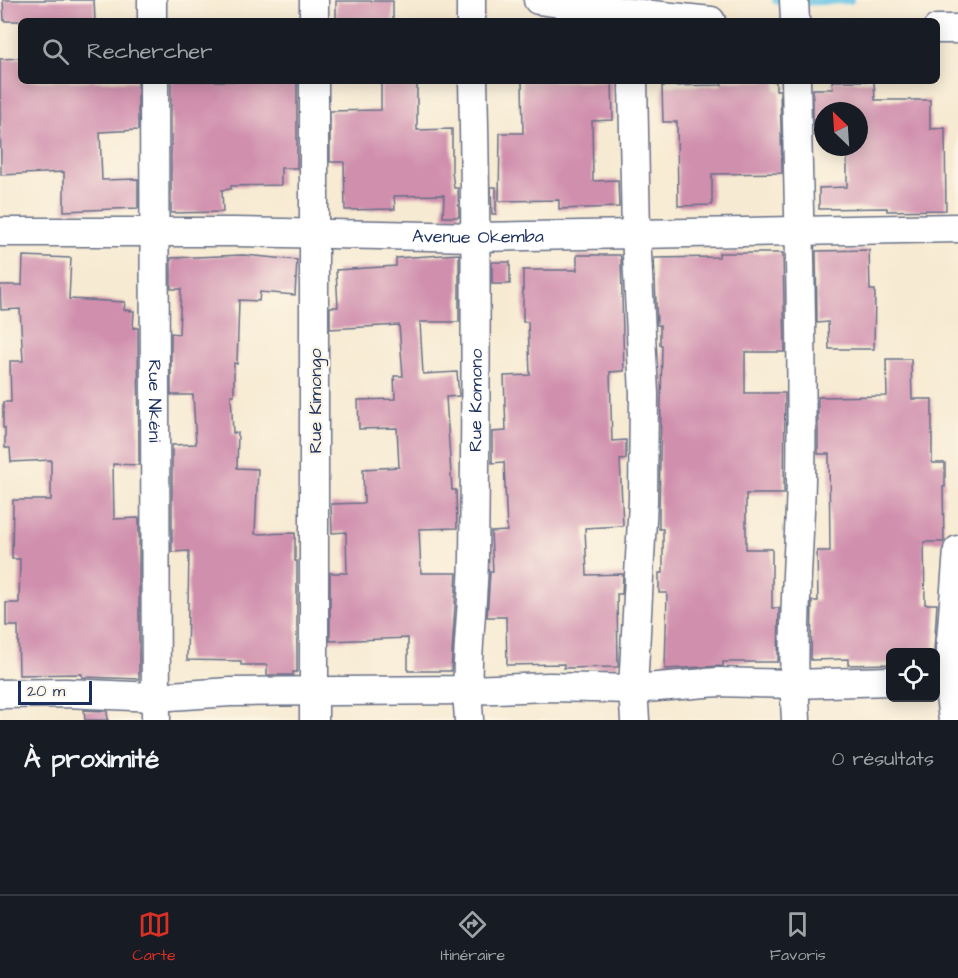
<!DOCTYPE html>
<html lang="fr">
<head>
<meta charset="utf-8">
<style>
  :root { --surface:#171b24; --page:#20242c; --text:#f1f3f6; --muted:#9ea1a6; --line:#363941; --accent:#d93025 }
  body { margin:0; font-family:"Architects Daughter",sans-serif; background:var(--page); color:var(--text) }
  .controls { position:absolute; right:18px; bottom:18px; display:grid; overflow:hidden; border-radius:9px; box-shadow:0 3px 15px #0003 }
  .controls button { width:54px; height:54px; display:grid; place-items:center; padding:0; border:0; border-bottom:2px solid var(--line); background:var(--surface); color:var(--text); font:30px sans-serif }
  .compass { position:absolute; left:814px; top:102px; width:54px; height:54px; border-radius:50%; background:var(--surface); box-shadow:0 3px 15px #0003; rotate:335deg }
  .scale { position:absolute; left:18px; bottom:15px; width:74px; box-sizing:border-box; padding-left:6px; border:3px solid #1b2f5e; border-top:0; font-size:16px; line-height:21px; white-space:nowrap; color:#1b2f5e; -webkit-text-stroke:4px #fcf5e5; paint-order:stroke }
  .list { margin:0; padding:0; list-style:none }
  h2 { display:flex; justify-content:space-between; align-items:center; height:78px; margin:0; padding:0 24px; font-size:26px }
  h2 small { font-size:20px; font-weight:400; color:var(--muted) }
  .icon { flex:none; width:33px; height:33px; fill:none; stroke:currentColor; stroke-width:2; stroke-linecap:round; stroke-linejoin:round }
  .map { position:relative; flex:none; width:958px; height:720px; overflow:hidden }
  .search { position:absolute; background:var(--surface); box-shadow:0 3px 15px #0003; left:18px; right:18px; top:18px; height:66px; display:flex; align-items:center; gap:15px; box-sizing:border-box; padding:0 21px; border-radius:9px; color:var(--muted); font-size:22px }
  .sheet { height:174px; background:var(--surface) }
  nav { display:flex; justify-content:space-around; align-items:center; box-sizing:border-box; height:84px; border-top:2px solid var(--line); background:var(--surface); font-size:16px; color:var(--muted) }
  nav a { display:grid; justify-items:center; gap:3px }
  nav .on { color:var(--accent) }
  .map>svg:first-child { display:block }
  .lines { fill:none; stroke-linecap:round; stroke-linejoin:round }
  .stream { stroke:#67c5e5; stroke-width:8 }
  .building { fill:#d08fad }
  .minor-casing { stroke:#687087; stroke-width:31 }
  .minor { stroke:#fff; stroke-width:28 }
  .labels { text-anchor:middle; stroke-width:4.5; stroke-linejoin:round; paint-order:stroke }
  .street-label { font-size:18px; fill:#1b2f5e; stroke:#fcf5e5 }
</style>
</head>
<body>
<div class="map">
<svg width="958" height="720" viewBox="0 0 958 720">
  <rect width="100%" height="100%" fill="#fcf5e5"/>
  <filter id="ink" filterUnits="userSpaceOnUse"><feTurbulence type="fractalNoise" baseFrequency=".0167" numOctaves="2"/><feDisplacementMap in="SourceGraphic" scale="12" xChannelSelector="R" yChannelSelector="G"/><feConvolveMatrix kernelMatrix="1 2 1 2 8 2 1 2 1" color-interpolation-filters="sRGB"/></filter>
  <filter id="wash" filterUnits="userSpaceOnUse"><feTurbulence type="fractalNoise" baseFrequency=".008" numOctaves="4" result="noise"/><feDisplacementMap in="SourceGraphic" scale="24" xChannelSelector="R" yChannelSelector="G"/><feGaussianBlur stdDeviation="1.35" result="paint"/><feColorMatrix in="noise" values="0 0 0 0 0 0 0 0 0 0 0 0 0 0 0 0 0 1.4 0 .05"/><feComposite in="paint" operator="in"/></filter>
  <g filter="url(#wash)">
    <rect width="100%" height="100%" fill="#f7ead2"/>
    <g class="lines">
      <!-- stream -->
      <polyline class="stream" points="776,0 794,2 850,0"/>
    </g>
    <g id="blocks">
      <!-- building -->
      <g class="building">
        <polygon points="3,0 94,0 95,21 4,21"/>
        <rect x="336" y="1" width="57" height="20"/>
        <polygon points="21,58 21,81 138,81 138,130 100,132 102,180 138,179 138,208 64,211 64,172 1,175 0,59"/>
        <polygon points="171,81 297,81 297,168 281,168 281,185 231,186 231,189 222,190 223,212 171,213"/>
        <polygon points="381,81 417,81 417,130 452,129 452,171 454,188 458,188 459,217 443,217 444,195 394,196 395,209 345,210 344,162 330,162 330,111 381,110"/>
        <polygon points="522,81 612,81 613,120 592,121 593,181 618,180 619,207 559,209 559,200 499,201 500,133 523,133"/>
        <polygon points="721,81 776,81 776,90 780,90 782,173 712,174 712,205 678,206 677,122 663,122 662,86 722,85"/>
        <polygon points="832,81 874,81 875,100 930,100 930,129 945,128 946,210 887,211 887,208 819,209 819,188 847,187 847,147 859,147 859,111 823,111 823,123 813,124 813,89 833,89"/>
        <polygon points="491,187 496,187 496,214 492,214"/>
        <polygon points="869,250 870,290 875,290 874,349 829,349 828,322 817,323 816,251"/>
        <polygon points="719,253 783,253 785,352 745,352 745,393 785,393 784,494 746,494 746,549 772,549 772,608 779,608 778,662 723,662 723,666 665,669 667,593 659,593 659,573 663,573 663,529 659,529 659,518 662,345 660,345 660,325 657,325 654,258 719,257"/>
        <polygon points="459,254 459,322 420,322 423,374 457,372 459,396 446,397 452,490 456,490 457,528 419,529 421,573 457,573 451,671 408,671 408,638 330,641 330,573 347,573 346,532 332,533 331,504 364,503 363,469 399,467 397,428 359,429 358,400 395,399 394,376 403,376 399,325 330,329 330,307 338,307 336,270 396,266 396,258"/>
        <polygon points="243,255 297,260 295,295 260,292 259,301 239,300 237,364 234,363 234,395 231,395 233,433 238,433 237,468 258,469 255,534 295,533 295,561 297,561 297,672 293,672 293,675 267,675 267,665 241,665 241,661 187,660 189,551 172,552 172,445 196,444 193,395 171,395 171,333 179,334 181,289 171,289 171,258"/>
        <polygon points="577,255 620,255 621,259 624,371 610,372 612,441 626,440 626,459 620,460 623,526 585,528 587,575 623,574 622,594 617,594 618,667 564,668 564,664 507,665 506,617 487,617 490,572 493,572 491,532 507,531 504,462 492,463 492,432 506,431 504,376 530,375 528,322 523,322 523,270 577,270"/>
        <polygon points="23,256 71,258 69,299 125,302 124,310 134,311 133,328 138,328 139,465 113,464 114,519 139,518 139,679 82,677 82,674 19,675 18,626 6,626 6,603 19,603 20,559 12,559 13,500 51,500 51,460 11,462 10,448 5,448 5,428 3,428 3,402 11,402 10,361 23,361 20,309 1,310 0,285 22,285"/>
        <rect x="492" y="262" width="18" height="22"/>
        <polygon points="886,359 911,359 912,399 932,399 932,463 945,463 945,487 943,487 944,542 924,542 925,604 937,604 934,652 891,652 891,664 848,665 848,659 811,660 812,601 818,601 817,551 830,551 829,454 818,454 818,397 887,396"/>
        <polygon points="84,710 107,711 108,720 85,720"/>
      </g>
    </g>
  </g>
  <g filter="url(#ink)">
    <use href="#blocks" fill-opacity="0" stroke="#687087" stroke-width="1.5"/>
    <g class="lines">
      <defs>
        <g id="minor">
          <polyline points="152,0 152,21"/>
          <polyline points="314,0 314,21"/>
          <polyline points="471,0 471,21"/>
          <polyline points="538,0 632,13 711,21"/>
          <polyline points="794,0 795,21"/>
          <polyline points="937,29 958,29"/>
          <path id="s1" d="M 154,81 L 156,720"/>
          <polyline points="633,81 636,234 644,394 643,501 633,689 635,720"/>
          <path d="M 796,81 C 799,214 803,347 801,480 C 799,560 791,640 796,720"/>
          <path id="s2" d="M 0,232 L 234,232 L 477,237 L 958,228"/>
          <polyline points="0,694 66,693 155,697 230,692 466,690 549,687 633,689 718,682 794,684 890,681"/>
          <polyline points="314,720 314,81"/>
          <path id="s3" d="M 469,720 C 464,666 473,612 474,557 C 476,398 477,240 473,81"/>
          <polyline points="953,720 948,680 958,550"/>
        </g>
      </defs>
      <!-- minor casing -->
      <use href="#minor" class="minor-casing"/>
      <!-- minor -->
      <use href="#minor" class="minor"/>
    </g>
  </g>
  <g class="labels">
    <!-- street labels -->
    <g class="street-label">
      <text dy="6" stroke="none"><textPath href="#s2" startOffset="478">Avenue Okemba</textPath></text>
      <text dy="6" stroke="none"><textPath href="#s1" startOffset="320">Rue Nkéni</textPath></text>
      <text transform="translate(315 401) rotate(-90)" y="6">Rue Kimongo</text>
      <text dy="6" stroke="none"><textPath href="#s3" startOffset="320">Rue Komono</textPath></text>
    </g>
  </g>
</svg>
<div class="controls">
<button><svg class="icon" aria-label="locate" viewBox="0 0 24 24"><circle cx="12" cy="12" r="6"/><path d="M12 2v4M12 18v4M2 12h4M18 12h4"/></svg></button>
</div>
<svg class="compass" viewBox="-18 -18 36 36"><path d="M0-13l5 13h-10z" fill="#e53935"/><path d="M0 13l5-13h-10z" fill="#9ea1a6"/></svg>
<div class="scale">20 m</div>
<div class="search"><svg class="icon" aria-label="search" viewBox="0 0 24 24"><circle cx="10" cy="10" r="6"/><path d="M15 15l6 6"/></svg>Rechercher</div>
</div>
<section class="sheet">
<h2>À proximité<small>0 résultats</small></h2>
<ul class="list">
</ul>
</section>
<nav>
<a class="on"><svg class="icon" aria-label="map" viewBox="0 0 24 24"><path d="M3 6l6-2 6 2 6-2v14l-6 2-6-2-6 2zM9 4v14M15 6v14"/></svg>Carte</a>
<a><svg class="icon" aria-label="directions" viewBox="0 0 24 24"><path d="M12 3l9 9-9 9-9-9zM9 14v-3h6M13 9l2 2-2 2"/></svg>Itinéraire</a>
<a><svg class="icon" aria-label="saved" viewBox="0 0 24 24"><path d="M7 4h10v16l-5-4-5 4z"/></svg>Favoris</a>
</nav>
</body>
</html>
